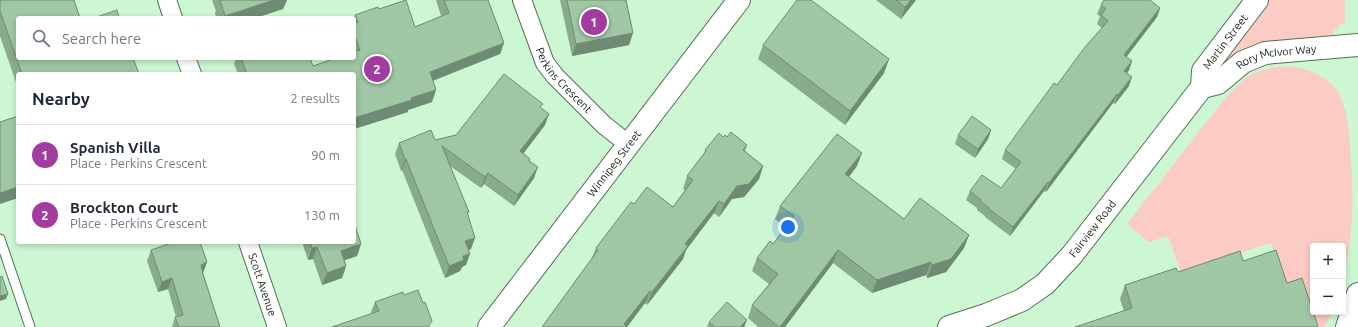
<!DOCTYPE html>
<html lang="en">
<head>
<meta charset="utf-8">
<style>
  :root { --surface:#fff; --page:#f2f2f3; --text:#1f2937; --muted:#747a83; --line:#e0e1e3; --accent:#a23ca0 }
  body { margin:0; font-family:Ubuntu,sans-serif; background:var(--page); color:var(--text) }
  .controls { position:absolute; right:12px; bottom:12px; display:grid; overflow:hidden; border-radius:4px; box-shadow:0 2px 6px #0003 }
  .controls button { width:36px; height:36px; display:grid; place-items:center; padding:0; border:0; border-bottom:1px solid var(--line); background:var(--surface); color:var(--text); font:20px sans-serif }
  .you { position:absolute; left:788px; top:227px; width:14px; height:14px; margin:-10px; border:3px solid #fff; border-radius:50%; background:#1a73e8; box-shadow:0 0 0 6px #1a73e833 }
  .badge { display:grid; place-items:center; width:26px; height:26px; border-radius:50%; background:var(--accent); color:#fff; font-size:13px; font-weight:700 }
  .pin { position:absolute; translate:-50% -50%; border:2px solid #fff; box-shadow:0 1px 4px #0006 }
  .list { margin:0; padding:0; list-style:none }
  h2 { display:flex; justify-content:space-between; align-items:center; height:52px; margin:0; padding:0 16px; font-size:17px }
  h2 small { font-size:13px; font-weight:400; color:var(--muted) }
  .list li { display:grid; grid-template-columns:26px 1fr auto; gap:12px; align-items:center; box-sizing:border-box; height:60px; padding:0 16px; border-top:1px solid var(--line) }
  .list b { display:block; font-size:15px; white-space:nowrap }
  .list p { margin:0; font-size:13px; white-space:nowrap; color:var(--muted) }
  .list em { font-size:13px; font-style:normal; color:var(--muted) }
  .icon { flex:none; width:22px; height:22px; fill:none; stroke:currentColor; stroke-width:2; stroke-linecap:round; stroke-linejoin:round }
  .map { position:relative; flex:none; width:1358px; height:327px; overflow:hidden }
  .search { position:absolute; background:var(--surface); box-shadow:0 2px 6px #0003; left:16px; top:16px; width:340px; height:44px; display:flex; align-items:center; gap:10px; box-sizing:border-box; padding:0 14px; border-radius:4px; color:var(--muted); font-size:15px }
  .panel { position:absolute; background:var(--surface); box-shadow:0 2px 6px #0003; left:16px; top:72px; width:340px; height:172px; border-radius:4px }
  .map>svg:first-child { display:block }
  .green { fill:#fccbc3 }
  .lines { fill:none; stroke-linecap:round; stroke-linejoin:round }
  .lane-casing { stroke:#4e7353; stroke-width:11 }
  .street-casing { stroke:#4e7353; stroke-width:20 }
  .secondary-casing { stroke:#4e7353; stroke-width:24 }
  .lane { stroke:#fff; stroke-width:9 }
  .street { stroke:#fff; stroke-width:18 }
  .secondary { stroke:#fff; stroke-width:22 }
  .wall { fill:#89ab8d }
  .shaded-wall { fill:#6f8b73 }
  .building { fill:#9fc7a4; stroke:#6f8b73 }
  .labels { text-anchor:middle; stroke-width:3; stroke-linejoin:round; paint-order:stroke }
  .street-label { font-size:11px; fill:#122114; stroke:#e6ffe9 }
</style>
</head>
<body>
<div class="map">
<svg width="1358" height="327" viewBox="0 0 1358 327">
  <rect width="100%" height="100%" fill="#cdf6d2"/>
  <!-- green -->
  <g class="green">
    <polygon points="1269,0 1345,0 1345,24 1341,24 1334,31 1333,37 1227,59 1227,56"/>
    <path d="M 1287,66 C 1304,68 1323,73 1334,87 C 1348,104 1348,127 1350,148 C 1354,192 1354,235 1343,279 L 1343,246 L 1313,246 L 1313,312 L 1332,312 L 1325,327 L 1302,327 L 1271,243 L 1181,272 L 1168,236 L 1149,242 L 1127,224 L 1223,101 C 1245,76 1253,69 1287,66 Z"/>
  </g>
  <g class="lines">
    <defs>
      <polyline id="lane" points="0,239 30,327"/>
      <g id="street">
        <polyline points="167,0 173,18"/>
        <path id="s1" d="M 522,0 L 545,63 L 555,76 L 604,125 L 628,144"/>
        <polyline points="186,58 192,74"/>
        <path id="s2" d="M 248,242 L 277,327"/>
      </g>
      <g id="secondary">
        <path id="s3" d="M 1202,87 L 1218,83 L 1243,62 L 1265,53 L 1358,45"/>
        <path id="s4" d="M 1202,87 L 1203,71 L 1257,0"/>
        <path id="s5" d="M 489,327 L 739,0"/>
        <path id="s6" d="M 949,327 L 986,315 L 1022,300 L 1045,284 L 1072,255 L 1202,87"/>
        <polyline points="1347,327 1358,294"/>
      </g>
    </defs>
    <!-- lane casing -->
    <use href="#lane" class="lane-casing"/>
    <!-- street casing -->
    <use href="#street" class="street-casing"/>
    <!-- secondary casing -->
    <use href="#secondary" class="secondary-casing"/>
    <!-- lane -->
    <use href="#lane" class="lane"/>
    <!-- street -->
    <use href="#street" class="street"/>
    <!-- secondary -->
    <use href="#secondary" class="secondary"/>
  </g>
  <!-- wall -->
  <g class="wall">
    <polygon points="0,0 18,18 139,74 18,74 18,88 0,36"/>
    <polygon points="212,0 287,0 283,9 255,18 216,18 215,13 216,11"/>
    <polygon points="436,0 488,0 504,43 500,54 433,81 432,102 408,110 408,112 354,129 354,74 238,74 234,64 236,58 310,58 313,66 354,58 354,18 355,15 379,9 415,27 441,16"/>
    <polygon points="560,0 626,0 633,33 629,45 572,56"/>
    <polygon points="876,0 916,0 901,19"/>
    <polygon points="1101,5 1160,8 1157,17 1126,57 1132,61 1129,70 1127,73 1129,86 1115,104 1113,103 1046,192 1044,191 1010,236 985,217 985,216 977,210 977,208 966,200 970,191 1001,188 1016,169 1002,159 1005,150 1057,85 1102,28 1097,24 1100,16 1097,14"/>
    <polygon points="763,45 889,59 884,73 845,125 758,59"/>
    <polygon points="541,108 545,125 523,154 530,161 534,178 514,206 484,184 481,188 450,166 469,212 467,215 471,249 468,250 466,265 462,267 460,271 445,278 402,170 401,171 395,154 399,143 435,140 456,135"/>
    <polygon points="991,130 988,139 975,158 955,144 958,135"/>
    <polygon points="723,137 727,137 747,145 745,151 763,166 759,179 744,197 732,199 719,217 714,213 686,250 683,259 647,305 645,303 627,327 591,260 596,248 634,204 673,207 685,190 683,189 687,176 704,154 705,150"/>
    <polygon points="857,166 849,177 904,219 969,235 964,248 946,272 927,278 926,275 872,293 833,263 785,327 758,327 748,318 752,305 769,284 752,271 757,258 773,244 786,227 775,219 780,206"/>
    <polygon points="302,242 354,242 361,244 357,256 344,260 346,266 342,278 322,285 313,259 308,260"/>
    <polygon points="151,250 207,262 203,273 220,327 172,327 175,317 176,317 168,289 158,292 147,261"/>
    <polygon points="1243,261 1287,283 1124,311 1120,299 1125,285 1178,272"/>
    <polygon points="404,295 430,327 372,314 371,312 375,302"/>
    <polygon points="747,320 744,327 707,327 709,322"/>
  </g>
  <!-- shaded-wall -->
  <g class="shaded-wall">
    <polygon points="274,0 287,0 283,9 255,18 224,18 225,16"/>
    <polygon points="911,0 916,0 901,19 905,7"/>
    <polygon points="1160,8 1157,17 1121,64 1124,55"/>
    <polygon points="633,33 629,45 572,56 576,44"/>
    <polygon points="504,43 500,54 426,83 430,72"/>
    <polygon points="889,59 884,73 845,125 850,111"/>
    <polygon points="1132,61 1129,70 1121,80 1124,71"/>
    <polygon points="1132,77 1129,86 1115,104 1118,95"/>
    <polygon points="436,90 432,102 408,110 408,112 354,129 354,118"/>
    <polygon points="1117,94 1113,103 1046,192 1049,183"/>
    <polygon points="549,114 545,125 516,163 520,151"/>
    <polygon points="991,130 988,139 975,158 978,149"/>
    <polygon points="862,153 857,166 841,187 845,174"/>
    <polygon points="405,159 406,159 402,170 401,171"/>
    <polygon points="763,166 759,179 744,197 732,199 719,217 724,204 737,186"/>
    <polygon points="538,167 534,178 514,206 518,195"/>
    <polygon points="488,173 484,184 481,188 485,177"/>
    <polygon points="1048,182 1044,191 1010,236 1013,227"/>
    <polygon points="18,187 18,198 0,204 0,193"/>
    <polygon points="719,201 714,213 686,250 683,259 647,305 652,292 685,244"/>
    <polygon points="969,235 964,248 946,272 927,278 932,265"/>
    <polygon points="475,238 471,249 461,253 465,241"/>
    <polygon points="361,244 357,256 337,263 341,251"/>
    <polygon points="317,247 313,259 308,260 312,248"/>
    <polygon points="838,250 833,263 785,327 780,327"/>
    <polygon points="470,254 466,265 462,267 460,271 445,278 449,266 463,256"/>
    <polygon points="207,262 203,273 197,276 201,265"/>
    <polygon points="931,262 926,275 872,293 877,280"/>
    <polygon points="346,266 342,278 322,285 327,273"/>
    <polygon points="172,278 168,289 158,292 162,282"/>
    <polygon points="650,291 645,303 627,327 624,324"/>
    <polygon points="8,294 6,299 0,301 0,296"/>
    <polygon points="747,320 744,327 740,327"/>
  </g>
  <!-- building -->
  <g class="building">
    <polygon points="0,0 74,0 80,18 18,18 18,58 133,58 139,74 22,74 0,11"/>
    <polygon points="220,0 274,0 225,16"/>
    <polygon points="406,0 415,27 449,13 444,0 488,0 504,43 430,72 436,90 411,98 412,100 354,118 354,74 247,74 241,58 310,58 313,66 336,58 354,58 354,52 360,50 354,33 354,23 358,22 355,15 378,7 379,9"/>
    <polygon points="567,0 626,0 633,33 576,44"/>
    <polygon points="797,0 811,0 889,59 850,111 763,45"/>
    <polygon points="896,0 911,0 905,7"/>
    <polygon points="1104,0 1150,0 1160,8 1124,55 1132,61 1124,71 1132,77 1118,95 1117,94 1049,183 1048,182 1013,227 988,208 989,208 980,201 981,200 970,191 982,175 1001,188 1021,162 1005,150 1054,83 1057,85 1085,47 1108,21 1101,15 1106,9 1101,5"/>
    <polygon points="117,10 119,18 94,18"/>
    <polygon points="504,74 543,104 540,107 549,114 520,151 530,159 529,161 538,167 518,195 488,173 485,177 442,146 469,212 467,212 475,238 465,241 470,254 463,256 464,260 449,266 406,159 405,159 399,143 431,130 435,140 456,135"/>
    <polygon points="18,116 18,187 0,193 0,122"/>
    <polygon points="972,116 991,130 978,149 958,135"/>
    <polygon points="731,132 747,145 743,150 763,166 749,184 737,186 724,204 719,201 685,244 688,246 652,292 650,291 624,324 627,327 542,327 598,250 596,248 631,202 634,204 647,187 673,207 693,180 687,176 706,151 705,150 719,133 723,137 725,135 727,137"/>
    <polygon points="837,134 862,153 845,174 904,219 920,198 969,235 951,259 932,265 931,262 877,280 838,250 780,327 779,327 752,305 778,274 757,258 770,241 773,244 794,216 780,206"/>
    <polygon points="354,222 361,244 341,251 346,266 327,273 317,247 312,248 310,242 354,242"/>
    <polygon points="174,242 200,242 207,262 201,265 203,274 220,327 179,327 175,317 183,315 172,278 162,282 151,250"/>
    <polygon points="1276,250 1287,283 1302,278 1318,326 1315,327 1075,327 1132,308 1125,285 1176,268 1178,272 1240,251 1243,261"/>
    <polygon points="2,276 8,294 0,296 0,277"/>
    <polygon points="418,290 423,303 425,302 432,321 428,327 332,327 379,311 375,302 403,292 404,295"/>
    <polygon points="727,302 747,320 740,327 715,327 709,322"/>
  </g>
  <g class="labels">
    <!-- street labels -->
    <g class="street-label">
      <text dy="4" stroke="none"><textPath href="#s4" startOffset="53">Martin Street</textPath></text>
      <text dy="4" stroke="none"><textPath href="#s3" startOffset="83">Rory McIvor Way</textPath></text>
      <text dy="4" stroke="none"><textPath href="#s1" startOffset="92">Perkins Crescent</textPath></text>
      <text dy="4" stroke="none"><textPath href="#s5" startOffset="206">Winnipeg Street</textPath></text>
      <text dy="4" stroke="none"><textPath href="#s6" startOffset="179">Fairview Road</textPath></text>
      <text dy="4" stroke="none"><textPath href="#s2" startOffset="45">Scott Avenue</textPath></text>
    </g>
  </g>
</svg>
<div class="controls">
<button>+</button>
<button>−</button>
</div>
<div class="you"></div>
<div class="pin badge" style="left:594px;top:22px">1</div>
<div class="pin badge" style="left:377px;top:69px">2</div>
<div class="search"><svg class="icon" aria-label="search" viewBox="0 0 24 24"><circle cx="10" cy="10" r="6"/><path d="M15 15l6 6"/></svg>Search here</div>
<section class="panel">
<h2>Nearby<small>2 results</small></h2>
<ul class="list">
<li><span class="badge">1</span><div><b>Spanish Villa</b><p>Place · Perkins Crescent</p></div><em>90 m</em></li>
<li><span class="badge">2</span><div><b>Brockton Court</b><p>Place · Perkins Crescent</p></div><em>130 m</em></li>
</ul>
</section>
</div>
</body>
</html>
